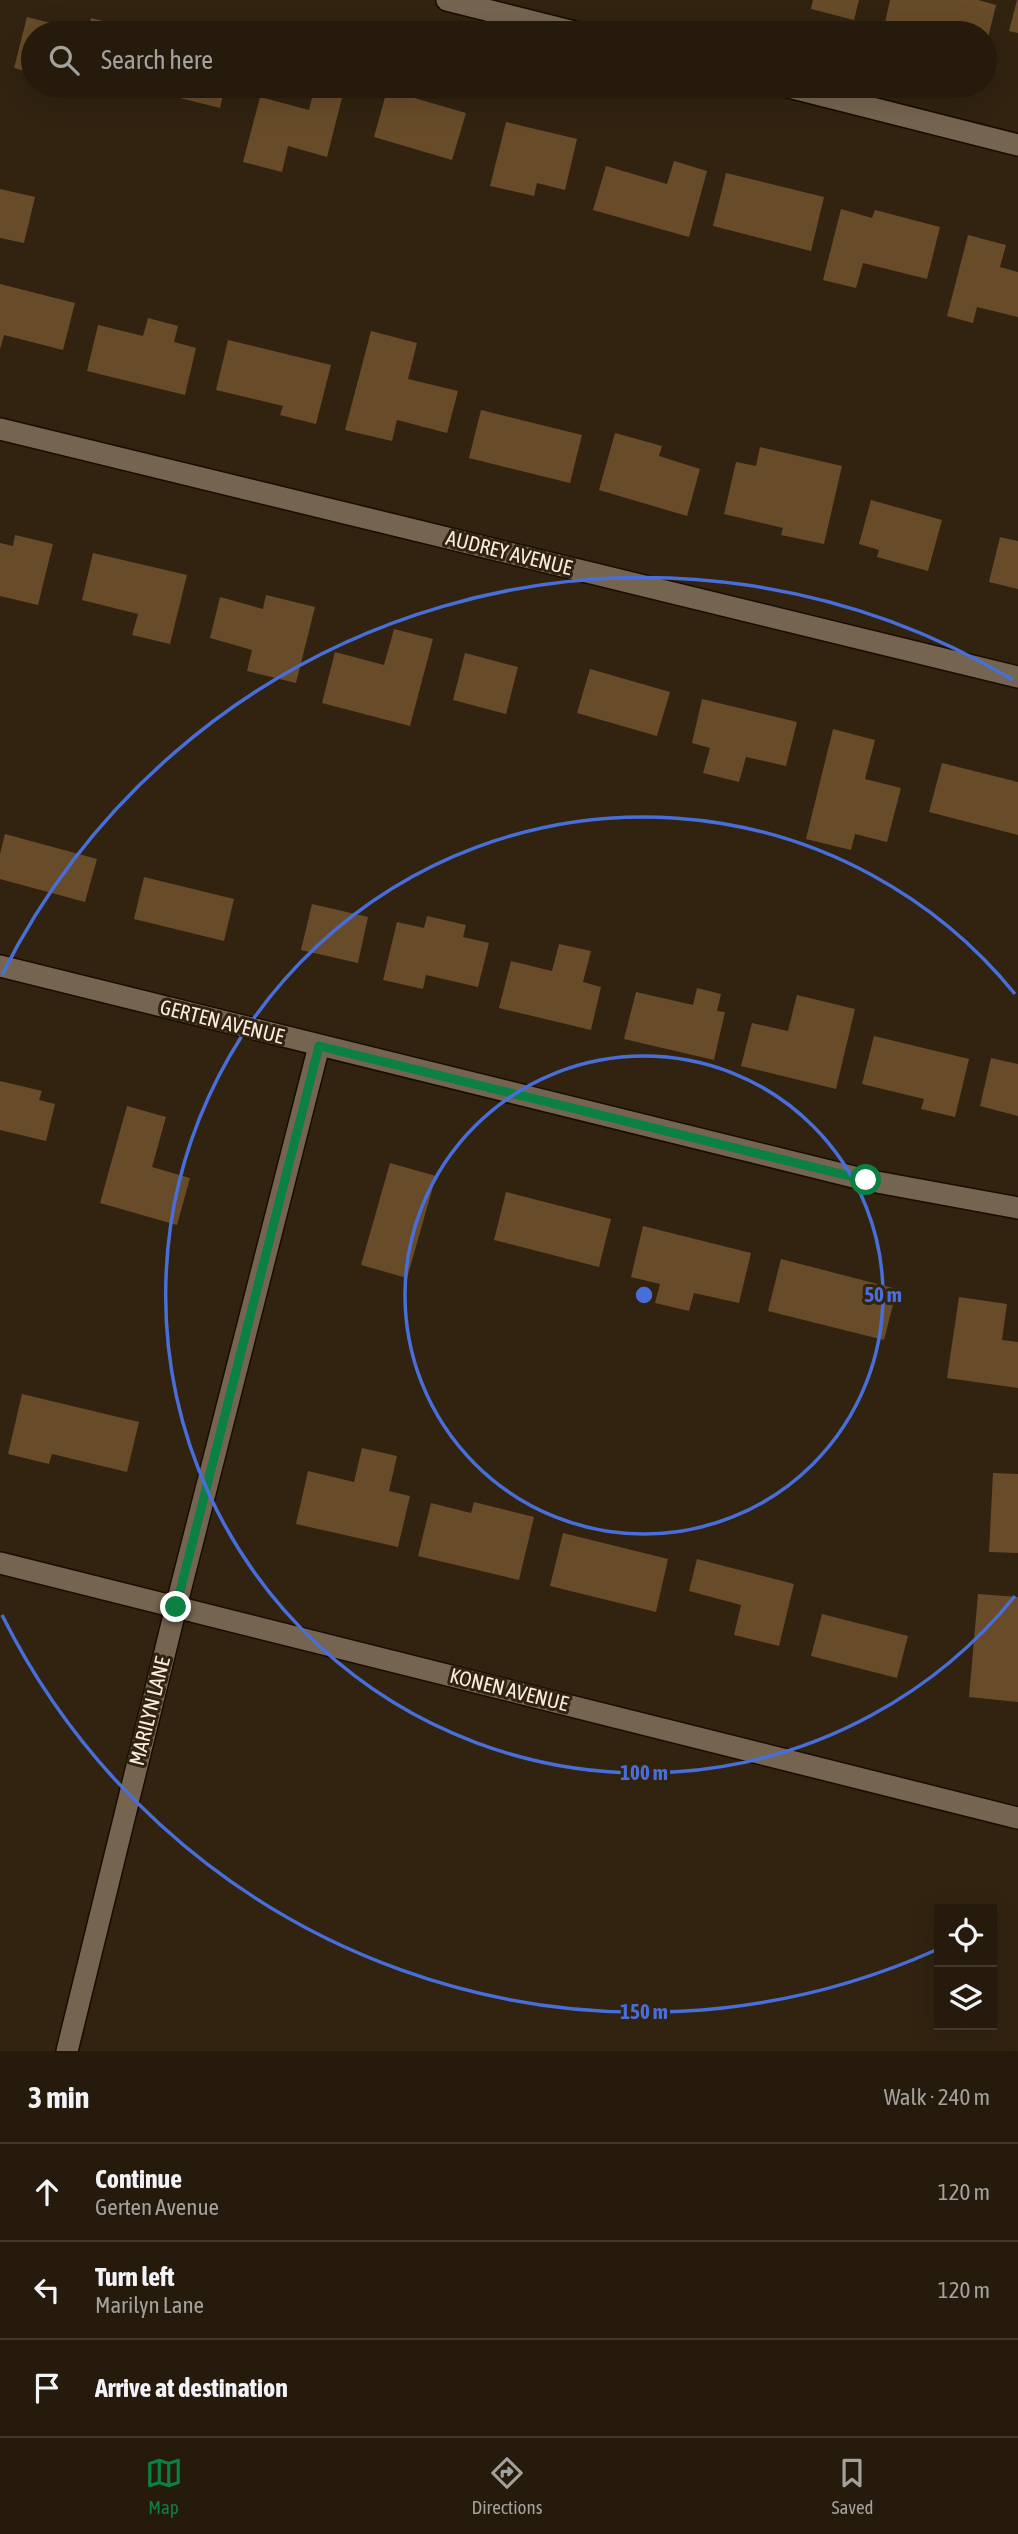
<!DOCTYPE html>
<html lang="en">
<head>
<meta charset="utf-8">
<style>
  :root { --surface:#251a0c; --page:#31271a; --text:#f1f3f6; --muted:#a3a19d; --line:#42382d; --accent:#0b8043 }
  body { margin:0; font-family:"Asap Condensed",sans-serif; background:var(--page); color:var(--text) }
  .controls { position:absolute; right:21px; bottom:21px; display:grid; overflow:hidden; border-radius:0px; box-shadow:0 7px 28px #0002 }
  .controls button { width:63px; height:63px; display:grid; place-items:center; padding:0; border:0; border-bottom:2px solid var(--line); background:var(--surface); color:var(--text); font:35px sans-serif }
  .stop { position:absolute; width:21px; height:21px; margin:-16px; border:5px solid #0b8043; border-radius:50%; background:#fff }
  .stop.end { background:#0b8043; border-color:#fff; box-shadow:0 2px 7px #0008 }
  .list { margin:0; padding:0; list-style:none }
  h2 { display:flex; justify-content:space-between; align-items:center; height:91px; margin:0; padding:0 28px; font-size:30px }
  h2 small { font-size:23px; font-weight:400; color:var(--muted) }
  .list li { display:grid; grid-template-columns:46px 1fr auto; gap:21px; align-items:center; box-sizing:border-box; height:98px; padding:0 28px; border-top:2px solid var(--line) }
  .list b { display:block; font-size:26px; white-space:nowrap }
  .list p { margin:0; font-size:23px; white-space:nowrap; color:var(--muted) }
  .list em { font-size:23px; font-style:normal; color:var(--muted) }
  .icon { flex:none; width:38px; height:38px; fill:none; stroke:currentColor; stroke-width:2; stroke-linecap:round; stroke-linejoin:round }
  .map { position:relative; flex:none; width:1018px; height:2051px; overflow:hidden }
  .search { position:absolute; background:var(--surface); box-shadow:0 7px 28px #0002; left:21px; right:21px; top:21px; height:77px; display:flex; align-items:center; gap:18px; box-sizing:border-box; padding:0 24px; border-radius:38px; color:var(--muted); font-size:26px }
  .sheet { height:385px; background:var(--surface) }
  nav { display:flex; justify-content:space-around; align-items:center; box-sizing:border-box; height:98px; border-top:2px solid var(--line); background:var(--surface); font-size:19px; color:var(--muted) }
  nav a { display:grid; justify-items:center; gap:4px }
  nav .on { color:var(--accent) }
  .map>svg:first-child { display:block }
  .building { fill:#684c29 }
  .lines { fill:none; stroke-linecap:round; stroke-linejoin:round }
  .street-casing { stroke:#190c00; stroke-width:24 }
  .street { stroke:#756550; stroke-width:21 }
  .route { stroke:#0b8043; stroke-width:9 }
  .ring { fill:none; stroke:#486eda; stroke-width:3.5 }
  .labels { text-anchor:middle; stroke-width:6; stroke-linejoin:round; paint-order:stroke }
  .street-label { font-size:21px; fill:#f6ece0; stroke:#312310 }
  .centre { fill:#486eda; stroke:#312310; stroke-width:3.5 }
  .ring-label { font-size:21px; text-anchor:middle; font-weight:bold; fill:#486eda; stroke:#312310; stroke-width:6; stroke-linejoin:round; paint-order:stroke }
</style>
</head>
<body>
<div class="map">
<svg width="1018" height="2051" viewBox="0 0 1018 2051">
  <rect width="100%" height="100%" fill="#312310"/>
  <!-- building -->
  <g class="building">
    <polygon points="813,0 859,0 854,20 811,9"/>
    <polygon points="890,0 978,0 996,5 986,46 985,33 892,33 883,31"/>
    <polygon points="1017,0 1018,0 1018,33 1009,31"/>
    <polygon points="27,17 86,32 86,33 33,33 33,73 14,68"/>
    <polygon points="91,18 126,27 124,33 88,33"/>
    <polygon points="145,86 225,86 220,108 144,89"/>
    <polygon points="315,86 345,86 327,157 288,146 282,172 243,162 260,97 309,110"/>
    <polygon points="387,90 466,113 452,160 374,137"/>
    <polygon points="506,122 577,139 565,190 537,183 534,196 490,186"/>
    <polygon points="674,161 707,171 689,237 593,210 606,166 667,184"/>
    <polygon points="726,173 824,197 811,251 713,226"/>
    <polygon points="0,189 35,197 24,243 0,238"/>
    <polygon points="841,209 872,218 875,210 940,227 927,279 863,263 856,288 823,280"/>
    <polygon points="968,235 1006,245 1000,267 1018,272 1018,317 977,307 973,323 947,316"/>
    <polygon points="0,284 75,303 63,350 4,335 0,349"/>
    <polygon points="148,318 178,326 174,342 196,348 185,395 87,371 98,325 143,336"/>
    <polygon points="371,331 417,343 408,379 458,391 447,433 397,420 392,441 345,430"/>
    <polygon points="228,340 331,365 316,424 280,415 283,406 216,390"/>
    <polygon points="481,410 582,435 570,483 469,458"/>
    <polygon points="615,433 662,446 659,456 700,469 687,516 599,490"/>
    <polygon points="760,447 842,466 824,544 781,535 783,528 724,514 736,462 756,466"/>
    <polygon points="871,500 942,520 928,571 877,557 879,550 859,544"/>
    <polygon points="15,535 53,544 38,605 0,596 0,543 13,546"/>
    <polygon points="1000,537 1018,541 1018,589 989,582"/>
    <polygon points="93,553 187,575 170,644 132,635 138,614 82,600"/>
    <polygon points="266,595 315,607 296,683 247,671 252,650 210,638 220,597 263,609"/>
    <polygon points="394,629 433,639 410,726 322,703 335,652 384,665"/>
    <polygon points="465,653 518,667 506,714 453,700"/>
    <polygon points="590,669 670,692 657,736 577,713"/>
    <polygon points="702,699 797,722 786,766 746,757 739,782 703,773 710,748 692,743"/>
    <polygon points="833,729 875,740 865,779 901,788 887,842 855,834 851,850 806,839"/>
    <polygon points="942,763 1018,782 1018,835 929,812"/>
    <polygon points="5,834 97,859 85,902 0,879 0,854"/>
    <polygon points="144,877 234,899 224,941 134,919"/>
    <polygon points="312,904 368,917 358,963 301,950"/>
    <polygon points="427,916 466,925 463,937 489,943 478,987 426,975 423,989 383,980 397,922 424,928"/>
    <polygon points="559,944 591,951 583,982 601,987 591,1030 499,1008 511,961 552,971"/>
    <polygon points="697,988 721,994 717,1011 725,1012 714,1060 624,1039 636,992 693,1005"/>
    <polygon points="797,995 855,1009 836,1089 741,1066 752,1023 788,1031"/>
    <polygon points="874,1036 969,1059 955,1117 921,1109 924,1099 862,1084"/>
    <polygon points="991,1058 1018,1064 1018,1116 980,1106"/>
    <polygon points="0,1081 42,1091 39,1100 55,1104 46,1141 0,1130"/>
    <polygon points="127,1106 166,1117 152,1167 190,1178 177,1225 100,1203"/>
    <polygon points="390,1163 436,1176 407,1278 361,1265"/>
    <polygon points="506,1192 611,1219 599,1267 494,1240"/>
    <polygon points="643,1226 751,1253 739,1303 694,1293 689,1311 655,1303 660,1284 631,1277"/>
    <polygon points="781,1259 897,1289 884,1340 768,1311"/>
    <polygon points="959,1297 1007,1304 1002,1340 1018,1342 1018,1388 947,1378"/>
    <polygon points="22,1394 139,1422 127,1472 52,1454 49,1464 8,1454"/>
    <polygon points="362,1448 397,1456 389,1491 410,1496 398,1547 296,1524 308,1471 354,1482"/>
    <polygon points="993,1473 1018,1474 1018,1553 989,1552"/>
    <polygon points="474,1502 534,1517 519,1580 418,1556 431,1503 471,1513"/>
    <polygon points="563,1533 668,1559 656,1612 550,1586"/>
    <polygon points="697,1559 794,1584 779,1646 734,1635 741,1605 689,1591"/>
    <polygon points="978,1594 1018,1597 1018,1702 969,1697"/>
    <polygon points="822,1614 908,1636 897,1678 811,1656"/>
  </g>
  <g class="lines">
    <defs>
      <g id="street">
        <polyline points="447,0 578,33"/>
        <polyline points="785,86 1018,145"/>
        <polyline points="0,429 1018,677"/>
        <polyline points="0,966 866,1180 1018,1208"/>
        <polyline points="0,1563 1018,1818"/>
        <polyline points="67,2051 176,1607 319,1046"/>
      </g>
    </defs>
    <!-- street casing -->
    <use href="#street" class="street-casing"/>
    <!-- street -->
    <use href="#street" class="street"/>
  </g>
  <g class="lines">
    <!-- route -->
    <polyline class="route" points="176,1607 319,1046 866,1180"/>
  </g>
  <!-- distance rings -->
  <g class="ring">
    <circle cx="644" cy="1295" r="239"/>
    <path d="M1015 1596A478 478 0 1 1 1015 994"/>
    <path d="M936 1950A717 717 0 0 1 2 1615M2 975A717 717 0 0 1 1013 680"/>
  </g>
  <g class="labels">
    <!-- street labels -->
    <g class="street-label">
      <text transform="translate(509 553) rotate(14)" y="7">AUDREY AVENUE</text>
      <text transform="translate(222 1022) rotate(14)" y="7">GERTEN AVENUE</text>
      <text transform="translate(509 1690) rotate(14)" y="7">KONEN AVENUE</text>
      <text transform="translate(150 1711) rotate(-76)" y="7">MARILYN LANE</text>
    </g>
  </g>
  <circle cx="644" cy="1295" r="10" class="centre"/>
  <g class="ring-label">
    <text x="883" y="1302">50 m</text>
    <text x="644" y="1780">100 m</text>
    <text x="644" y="2019">150 m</text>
  </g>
</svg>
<div class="controls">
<button><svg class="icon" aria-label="locate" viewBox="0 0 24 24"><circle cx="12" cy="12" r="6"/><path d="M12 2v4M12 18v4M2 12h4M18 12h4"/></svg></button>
<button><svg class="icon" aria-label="layers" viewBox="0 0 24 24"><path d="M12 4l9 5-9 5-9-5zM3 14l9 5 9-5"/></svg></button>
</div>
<div class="stop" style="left:866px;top:1180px"></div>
<div class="stop end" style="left:176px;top:1607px"></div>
<div class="search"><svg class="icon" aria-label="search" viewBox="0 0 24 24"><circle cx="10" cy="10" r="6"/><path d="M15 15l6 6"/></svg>Search here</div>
</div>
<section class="sheet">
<h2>3 min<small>Walk · 240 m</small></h2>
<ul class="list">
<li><svg class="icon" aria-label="ahead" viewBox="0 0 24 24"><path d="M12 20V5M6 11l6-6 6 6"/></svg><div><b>Continue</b><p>Gerten Avenue</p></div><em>120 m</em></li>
<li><svg class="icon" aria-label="left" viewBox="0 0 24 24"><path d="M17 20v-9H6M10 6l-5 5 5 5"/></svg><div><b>Turn left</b><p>Marilyn Lane</p></div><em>120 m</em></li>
<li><svg class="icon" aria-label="arrive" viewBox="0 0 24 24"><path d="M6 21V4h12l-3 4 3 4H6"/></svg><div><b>Arrive at destination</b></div></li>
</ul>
</section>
<nav>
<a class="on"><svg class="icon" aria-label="map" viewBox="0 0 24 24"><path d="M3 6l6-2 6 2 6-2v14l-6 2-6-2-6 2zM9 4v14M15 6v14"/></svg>Map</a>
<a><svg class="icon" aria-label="directions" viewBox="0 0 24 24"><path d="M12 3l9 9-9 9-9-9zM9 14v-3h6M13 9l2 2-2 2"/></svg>Directions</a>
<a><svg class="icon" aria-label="saved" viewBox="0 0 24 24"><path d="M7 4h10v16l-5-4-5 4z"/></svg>Saved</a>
</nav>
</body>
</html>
